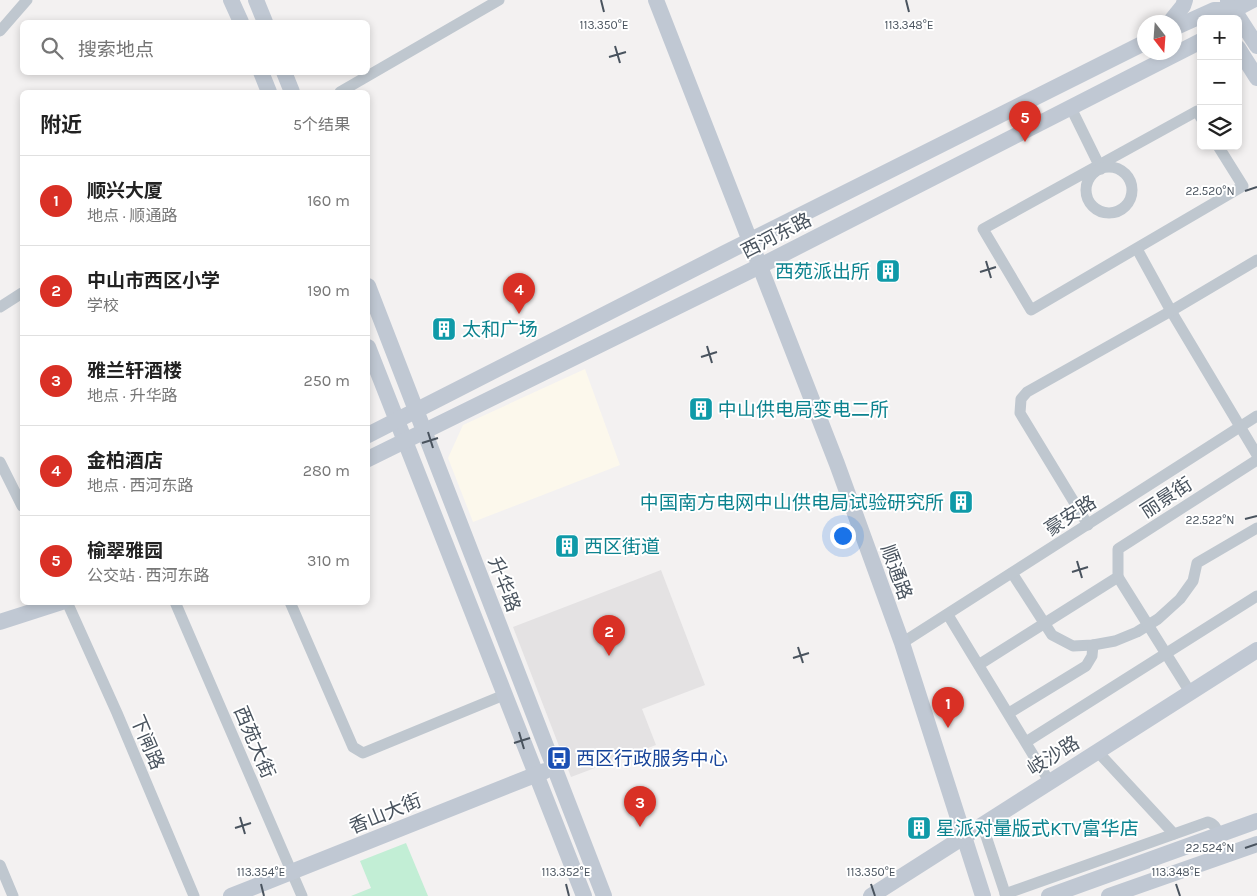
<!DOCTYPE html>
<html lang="zh">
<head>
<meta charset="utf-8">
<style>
  :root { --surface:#fff; --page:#f2f2f2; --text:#222; --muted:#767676; --line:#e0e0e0; --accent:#d93025 }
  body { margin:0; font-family:Karla,"Noto Sans SC",sans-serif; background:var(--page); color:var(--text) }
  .controls { position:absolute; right:15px; top:15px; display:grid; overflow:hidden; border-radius:8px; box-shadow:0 2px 8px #0003 }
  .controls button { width:45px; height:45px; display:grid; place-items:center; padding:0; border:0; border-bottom:1px solid var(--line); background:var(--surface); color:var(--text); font:25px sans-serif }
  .compass { position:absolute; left:1137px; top:15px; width:45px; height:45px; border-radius:50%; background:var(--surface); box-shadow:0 2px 8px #0003; rotate:163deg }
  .you { position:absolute; left:842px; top:535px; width:18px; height:18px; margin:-12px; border:4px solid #fff; border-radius:50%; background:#1a73e8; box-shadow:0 0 0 8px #1a73e833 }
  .badge { display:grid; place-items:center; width:32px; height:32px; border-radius:50%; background:var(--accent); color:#fff; font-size:16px; font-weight:700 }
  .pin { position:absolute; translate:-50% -41px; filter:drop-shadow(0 1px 2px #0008) }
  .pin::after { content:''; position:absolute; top:26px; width:18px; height:15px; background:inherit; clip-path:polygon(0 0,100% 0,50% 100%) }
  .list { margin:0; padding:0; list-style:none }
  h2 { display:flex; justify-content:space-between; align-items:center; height:65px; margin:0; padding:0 20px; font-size:21px }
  h2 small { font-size:16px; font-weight:400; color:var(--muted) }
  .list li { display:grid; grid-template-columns:32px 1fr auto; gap:15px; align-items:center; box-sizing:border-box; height:90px; padding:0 20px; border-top:1px solid var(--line) }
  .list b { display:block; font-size:19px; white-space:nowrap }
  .list p { margin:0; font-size:16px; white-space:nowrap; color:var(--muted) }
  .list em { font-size:16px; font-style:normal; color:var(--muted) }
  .icon { flex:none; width:28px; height:28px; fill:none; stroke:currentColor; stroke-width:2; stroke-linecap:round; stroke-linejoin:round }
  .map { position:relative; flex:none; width:1257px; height:896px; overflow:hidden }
  .search { position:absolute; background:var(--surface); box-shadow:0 2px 8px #0003; left:20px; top:20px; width:350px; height:55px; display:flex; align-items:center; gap:12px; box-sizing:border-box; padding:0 18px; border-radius:8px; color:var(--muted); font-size:19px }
  .panel { position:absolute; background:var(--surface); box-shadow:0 2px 8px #0003; left:20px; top:90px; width:350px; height:515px; border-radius:8px }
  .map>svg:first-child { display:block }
  .commercial { fill:#fcf8ec }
  .education { fill:#e4e2e3 }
  .green { fill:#c2eed5 }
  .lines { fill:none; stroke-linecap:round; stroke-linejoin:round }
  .street { stroke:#bfc7cf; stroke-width:11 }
  .secondary { stroke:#c0c8d3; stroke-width:16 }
  .ticks { fill:none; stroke:#49535e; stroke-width:2 }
  .labels { text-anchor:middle; stroke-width:4; stroke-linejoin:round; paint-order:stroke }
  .street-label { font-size:19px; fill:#49535e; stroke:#fff }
  .culture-label { font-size:19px; fill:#0d838f; stroke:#fff; text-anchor:start }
  .transit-label { font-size:19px; fill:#164399; stroke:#fff; text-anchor:start }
  .ticks-label { font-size:12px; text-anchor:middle; fill:#49535e; stroke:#fff; stroke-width:4; stroke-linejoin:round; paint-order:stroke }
</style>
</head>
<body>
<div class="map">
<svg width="1257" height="896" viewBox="0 0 1257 896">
  <rect width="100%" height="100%" fill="#f3f1f1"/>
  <!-- commercial -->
  <polygon class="commercial" points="585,369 620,465 473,522 448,458 463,425"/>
  <!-- education -->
  <polygon class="education" points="661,570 705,685 642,709 656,745 571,777 513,627"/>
  <!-- green -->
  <polygon class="green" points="406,843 428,896 351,896 371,888 360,861"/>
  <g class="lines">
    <!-- street -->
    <g class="street">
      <polyline points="0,31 27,0"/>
      <polyline points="340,92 499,0"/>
      <polyline points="1071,108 1101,169"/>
      <polyline points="1201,118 1197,111 983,229 1031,310 1243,186 1218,146"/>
      <circle cx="1109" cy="190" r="23"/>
      <polyline points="1137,249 1171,311 1257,455"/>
      <polyline points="0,307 22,293"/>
      <polyline points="0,462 22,506"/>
      <polyline points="1088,525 1020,413 1021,399 1027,392 1171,311 1257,260"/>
      <polyline points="1012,573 1052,635 1073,646 1093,645 1115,641 1137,632 1158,619 1180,599 1193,581 1197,563 1257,528"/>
      <polyline points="1118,577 1190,692"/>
      <polyline points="67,602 117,713 194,896"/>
      <polyline points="175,602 302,896"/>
      <polyline points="290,602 353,747 363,753 504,695"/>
      <polyline points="948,615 1049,781"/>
      <polyline points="902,643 1257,416"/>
      <polyline points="980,664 1118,577 1118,549 1257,460"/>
      <polyline points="1009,713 1086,666 1092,656 1093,645"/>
      <polyline points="1026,742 1257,596"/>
      <polyline points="1097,751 1174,834"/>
      <polyline points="982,824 1006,896"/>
      <polyline points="0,865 13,896"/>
      <path d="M 1005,894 L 1208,822 C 1215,824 1216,828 1219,835"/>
    </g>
    <!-- secondary -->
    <g class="secondary">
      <polyline points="231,0 241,22"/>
      <polyline points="256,0 265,22"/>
      <polyline points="656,0 837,464 902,643 983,896"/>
      <polyline points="1228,1 1257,46"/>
      <polyline points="1170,22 1183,6 1185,0"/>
      <polyline points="1174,28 1214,10 1234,10 1253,0"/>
      <polyline points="1238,48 1257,78"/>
      <polyline points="261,72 269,92"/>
      <polyline points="284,72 292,92"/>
      <polyline points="368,286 604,896"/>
      <polyline points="368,347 584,896"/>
      <polyline points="368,435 725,253 1144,43"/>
      <polyline points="368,459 760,266 1201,41"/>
      <polyline points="0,622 62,602"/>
      <polyline points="231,896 545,771"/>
      <polyline points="871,896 1257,650"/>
      <polyline points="1049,896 1257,821"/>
      <polyline points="1109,896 1257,844"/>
    </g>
  </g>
  <!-- ticks -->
  <path class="ticks" d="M 601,0 L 604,12M 906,0 L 909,12M 615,46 L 620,63M 609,57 L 626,52M 1245,191 L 1257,187M 986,261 L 991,278M 980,272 L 996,267M 707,346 L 712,363M 701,357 L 717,352M 428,432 L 433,448M 422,443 L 438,438M 1245,519 L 1257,516M 1077,561 L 1082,578M 1072,572 L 1088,567M 798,647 L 803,663M 793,658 L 809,653M 519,732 L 524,749M 514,743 L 530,738M 240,817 L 245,834M 235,828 L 251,823M 1245,848 L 1257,844M 261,884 L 264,896M 566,884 L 569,896M 871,884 L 875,896M 1176,884 L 1180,896"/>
  <!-- icons -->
  <defs>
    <symbol id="building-square" viewBox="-11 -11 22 22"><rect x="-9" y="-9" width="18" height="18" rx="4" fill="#0f9aa8" stroke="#fff"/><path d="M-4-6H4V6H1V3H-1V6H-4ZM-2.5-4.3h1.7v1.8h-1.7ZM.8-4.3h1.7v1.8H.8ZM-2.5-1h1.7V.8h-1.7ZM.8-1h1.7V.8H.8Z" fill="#fff"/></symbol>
    <symbol id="bus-square" viewBox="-11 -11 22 22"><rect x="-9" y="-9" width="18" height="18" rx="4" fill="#1a4fb4" stroke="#fff"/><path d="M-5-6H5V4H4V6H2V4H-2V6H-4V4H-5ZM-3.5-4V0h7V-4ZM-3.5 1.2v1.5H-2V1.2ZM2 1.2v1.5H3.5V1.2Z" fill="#fff"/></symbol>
  </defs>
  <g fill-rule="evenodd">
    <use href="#building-square" x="874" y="257" width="28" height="28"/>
    <use href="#building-square" x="430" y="315" width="28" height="28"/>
    <use href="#building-square" x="687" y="395" width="28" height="28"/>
    <use href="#building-square" x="947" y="488" width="28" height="28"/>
    <use href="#building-square" x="553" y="532" width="28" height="28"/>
    <use href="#bus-square" x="545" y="744" width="28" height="28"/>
    <use href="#building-square" x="905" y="814" width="28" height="28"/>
  </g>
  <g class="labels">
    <!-- street labels -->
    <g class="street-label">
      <text transform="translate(776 235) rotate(-27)" y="7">西河东路</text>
      <text transform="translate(1166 497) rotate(-33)" y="7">丽景街</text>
      <text transform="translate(1070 515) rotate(-33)" y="7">豪安路</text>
      <text transform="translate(897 572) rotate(70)" y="7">顺通路</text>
      <text transform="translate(505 584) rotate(69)" y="7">升华路</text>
      <text transform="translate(148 742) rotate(67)" y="7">下闸路</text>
      <text transform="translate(255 742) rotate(67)" y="7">西苑大街</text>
      <text transform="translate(1053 755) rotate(-32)" y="7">岐沙路</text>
      <text transform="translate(385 813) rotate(-22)" y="7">香山大街</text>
    </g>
    <!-- culture labels -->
    <g class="culture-label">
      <text x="870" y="278" text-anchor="end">西苑派出所</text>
      <text x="462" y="336">太和广场</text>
      <text x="718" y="416">中山供电局变电二所</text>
      <text x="944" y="509" text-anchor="end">中国南方电网中山供电局试验研究所</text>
      <text x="584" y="553">西区街道</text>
      <text x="936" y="835">星派对量版式KTV富华店</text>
    </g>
    <!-- transit labels -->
    <g class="transit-label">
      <text x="576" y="765">西区行政服务中心</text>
    </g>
  </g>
  <g class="ticks-label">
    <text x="604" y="29">113.350°E</text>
    <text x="909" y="29">113.348°E</text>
    <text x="1210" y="195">22.520°N</text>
    <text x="1210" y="524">22.522°N</text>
    <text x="1210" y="852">22.524°N</text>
    <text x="261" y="876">113.354°E</text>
    <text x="566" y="876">113.352°E</text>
    <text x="871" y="876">113.350°E</text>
    <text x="1176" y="876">113.348°E</text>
  </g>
</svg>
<div class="controls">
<button>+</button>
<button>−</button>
<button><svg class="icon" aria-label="layers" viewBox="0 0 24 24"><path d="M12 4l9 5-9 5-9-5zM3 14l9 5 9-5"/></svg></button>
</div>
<svg class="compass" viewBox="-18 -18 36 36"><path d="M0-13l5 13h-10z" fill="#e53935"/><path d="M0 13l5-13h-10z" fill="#767676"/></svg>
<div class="you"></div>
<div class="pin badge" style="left:948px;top:728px">1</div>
<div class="pin badge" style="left:609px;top:656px">2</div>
<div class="pin badge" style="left:640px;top:827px">3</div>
<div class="pin badge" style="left:519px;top:314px">4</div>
<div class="pin badge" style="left:1025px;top:142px">5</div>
<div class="search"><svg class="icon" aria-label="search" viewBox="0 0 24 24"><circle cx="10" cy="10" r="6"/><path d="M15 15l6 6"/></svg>搜索地点</div>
<section class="panel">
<h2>附近<small>5个结果</small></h2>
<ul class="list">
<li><span class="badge">1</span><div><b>顺兴大厦</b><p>地点 · 顺通路</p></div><em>160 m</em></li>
<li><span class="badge">2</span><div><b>中山市西区小学</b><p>学校</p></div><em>190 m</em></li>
<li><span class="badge">3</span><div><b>雅兰轩酒楼</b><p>地点 · 升华路</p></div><em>250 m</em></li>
<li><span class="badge">4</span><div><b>金柏酒店</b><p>地点 · 西河东路</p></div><em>280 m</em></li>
<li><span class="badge">5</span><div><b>榆翠雅园</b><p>公交站 · 西河东路</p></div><em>310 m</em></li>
</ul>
</section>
</div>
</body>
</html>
